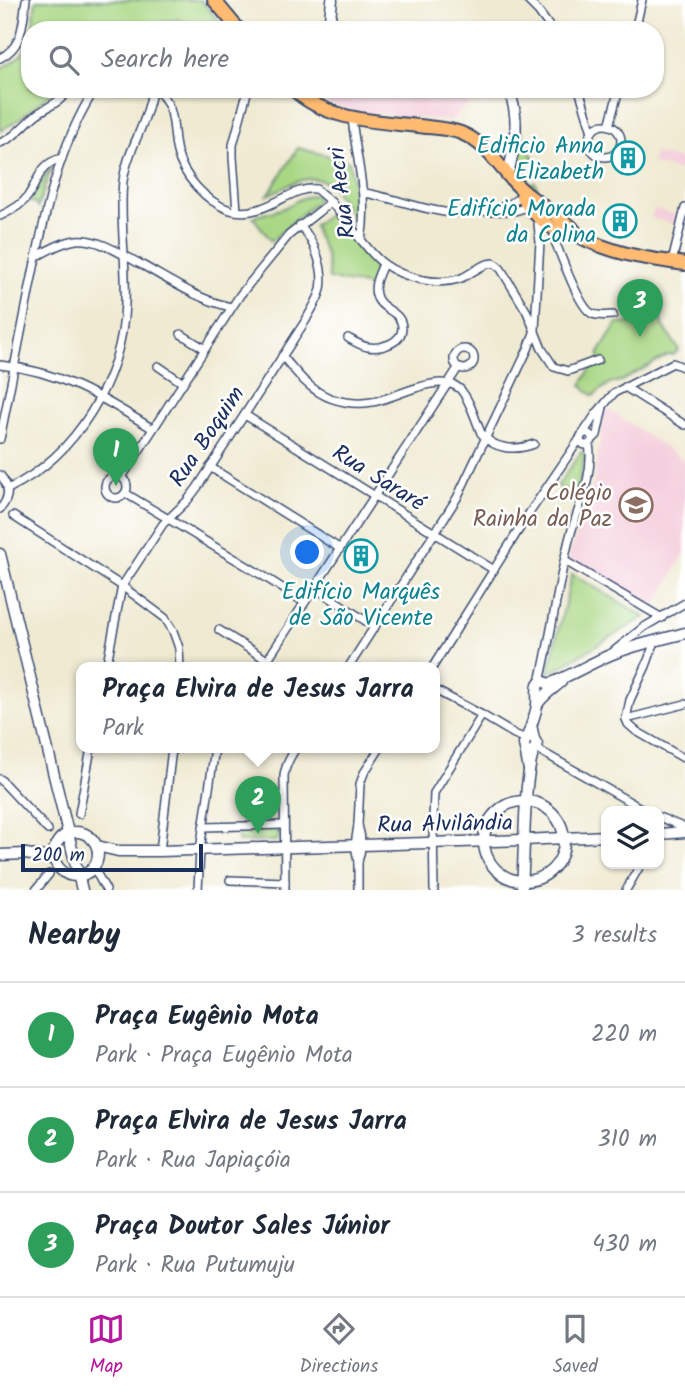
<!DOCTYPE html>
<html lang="en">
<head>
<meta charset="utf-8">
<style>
  :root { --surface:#fff; --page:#f2f2f3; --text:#1f2937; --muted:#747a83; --line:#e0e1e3; --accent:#b5179e }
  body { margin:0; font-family:Kalam,sans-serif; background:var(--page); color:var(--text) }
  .controls { position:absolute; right:21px; bottom:21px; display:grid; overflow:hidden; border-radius:14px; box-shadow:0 2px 5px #0004 }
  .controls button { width:63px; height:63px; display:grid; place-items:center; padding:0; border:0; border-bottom:2px solid var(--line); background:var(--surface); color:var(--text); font:35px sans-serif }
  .scale { position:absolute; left:21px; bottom:18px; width:182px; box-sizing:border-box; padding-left:7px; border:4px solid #1b2f5e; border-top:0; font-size:19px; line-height:24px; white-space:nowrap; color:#1b2f5e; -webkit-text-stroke:5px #fff; paint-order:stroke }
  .you { position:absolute; left:308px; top:553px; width:24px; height:24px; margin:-18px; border:5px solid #fff; border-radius:50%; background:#1a73e8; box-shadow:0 0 0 10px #1a73e833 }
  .badge { display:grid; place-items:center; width:46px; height:46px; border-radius:50%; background:var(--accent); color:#fff; font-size:23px; font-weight:700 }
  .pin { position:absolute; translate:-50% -58px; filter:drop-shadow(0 2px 4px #0008) }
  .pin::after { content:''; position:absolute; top:37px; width:24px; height:21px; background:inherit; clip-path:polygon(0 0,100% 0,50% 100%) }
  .popup { position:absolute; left:76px; top:662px; width:364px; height:91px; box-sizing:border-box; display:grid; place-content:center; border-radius:14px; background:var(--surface); filter:drop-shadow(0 2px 5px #0005); font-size:23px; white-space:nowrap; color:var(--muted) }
  .popup b { font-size:26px; color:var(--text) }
  .popup::after { content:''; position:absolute; left:50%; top:100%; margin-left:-14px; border:14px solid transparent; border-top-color:var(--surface) }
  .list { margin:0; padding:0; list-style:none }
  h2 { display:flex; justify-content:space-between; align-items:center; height:91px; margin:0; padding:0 28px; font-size:30px }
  h2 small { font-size:23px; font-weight:400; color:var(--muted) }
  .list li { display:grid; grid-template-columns:46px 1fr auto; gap:21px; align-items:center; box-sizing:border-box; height:105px; padding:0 28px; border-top:2px solid var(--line) }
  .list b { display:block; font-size:26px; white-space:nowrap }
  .list p { margin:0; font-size:23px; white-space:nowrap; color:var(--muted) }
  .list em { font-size:23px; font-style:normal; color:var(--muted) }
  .icon { flex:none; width:38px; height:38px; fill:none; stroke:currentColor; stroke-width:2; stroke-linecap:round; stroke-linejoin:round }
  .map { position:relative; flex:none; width:685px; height:890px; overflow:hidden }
  .search { position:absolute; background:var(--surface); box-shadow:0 2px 5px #0004; left:21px; right:21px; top:21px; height:77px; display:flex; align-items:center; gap:18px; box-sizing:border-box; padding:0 24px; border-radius:28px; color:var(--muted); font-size:26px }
  .sheet { height:406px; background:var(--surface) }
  nav { display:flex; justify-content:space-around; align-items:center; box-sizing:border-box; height:98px; border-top:2px solid var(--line); background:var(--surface); font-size:19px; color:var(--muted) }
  nav a { display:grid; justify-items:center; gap:4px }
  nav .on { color:var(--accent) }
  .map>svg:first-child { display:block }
  .built { fill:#f4cfdd }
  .green { fill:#a9d784; stroke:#628371; stroke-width:2 }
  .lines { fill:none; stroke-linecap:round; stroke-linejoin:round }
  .minor-casing { stroke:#3b4b6f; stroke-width:10 }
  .tertiary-casing { stroke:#3b4b6f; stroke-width:13 }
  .primary-casing { stroke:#3b4b6f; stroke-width:16 }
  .minor { stroke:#fff; stroke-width:7 }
  .tertiary { stroke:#fff; stroke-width:10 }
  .primary { stroke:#ffbb71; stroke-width:12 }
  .labels { text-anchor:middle; stroke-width:5; stroke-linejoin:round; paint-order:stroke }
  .culture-label { font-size:23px; fill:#0d838f; stroke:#fff; text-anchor:end }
  .street-label { font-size:23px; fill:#1b2f5e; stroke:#fff }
  .education-label { font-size:23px; fill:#785e54; stroke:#fff; text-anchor:end }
</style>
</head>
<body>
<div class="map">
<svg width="685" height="890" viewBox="0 0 685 890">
  <rect width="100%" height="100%" fill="#fff"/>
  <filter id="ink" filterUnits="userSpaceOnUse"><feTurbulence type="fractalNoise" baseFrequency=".0143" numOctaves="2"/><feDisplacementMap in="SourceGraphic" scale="14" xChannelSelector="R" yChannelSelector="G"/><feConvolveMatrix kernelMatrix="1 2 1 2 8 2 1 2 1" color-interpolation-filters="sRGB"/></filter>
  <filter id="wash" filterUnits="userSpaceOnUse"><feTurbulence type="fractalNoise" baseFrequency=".00686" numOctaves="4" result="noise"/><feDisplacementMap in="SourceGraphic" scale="28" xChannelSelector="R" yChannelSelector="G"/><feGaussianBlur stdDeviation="1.57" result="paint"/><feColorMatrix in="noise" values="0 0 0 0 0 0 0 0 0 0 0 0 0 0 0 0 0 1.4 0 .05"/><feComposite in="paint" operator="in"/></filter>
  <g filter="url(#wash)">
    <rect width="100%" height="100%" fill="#efead1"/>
    <!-- built -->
    <g class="built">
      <polygon points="319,89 458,89 471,101 450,121 349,110 333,105 315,97"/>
      <polygon points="654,153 685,161 685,172 652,164"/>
      <polygon points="654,209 677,215 675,224 651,218"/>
      <polygon points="605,407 685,461 685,553 655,607 568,559 590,495 594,479"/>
    </g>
    <!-- green -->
    <g class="green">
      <polygon points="36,0 201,0 226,30 197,30 189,24 178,19 163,22 143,29 32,30"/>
      <path d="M 30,39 L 30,89 L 56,89 L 18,120 L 0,131 L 0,68 C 14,63 26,53 30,39 Z"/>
      <path d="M 522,131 L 530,153 L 534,157 L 520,166 L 530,184 L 535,182 L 537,187 L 530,191 C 511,168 518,158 522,131 Z"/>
      <path d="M 298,148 L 349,161 L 355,190 L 358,221 L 355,220 L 331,186 C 311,169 288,186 268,195 Z"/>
      <polygon points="51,166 52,166 38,207 36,203 30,202"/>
      <polygon points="312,195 317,196 317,201 271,241 253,217 284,208 300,199"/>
      <path d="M 330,214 L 335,218 L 376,267 L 370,286 L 329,279 C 328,269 328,258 323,248 C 320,239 314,235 314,225 Z"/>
      <polygon points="635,295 655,300 663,325 679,350 673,355 668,355 621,381 610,383 593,396 581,385 590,370 600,364 599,353 617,324 633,323 635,320 636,307 630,305"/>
      <polygon points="581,452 585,454 576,494 557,487"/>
      <polygon points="572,574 645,617 548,674"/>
      <polygon points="276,829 279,836 277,841 238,842 238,830"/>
    </g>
  </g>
  <g filter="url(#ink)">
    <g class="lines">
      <defs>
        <g id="minor">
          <polyline points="527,0 538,11 552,30"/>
          <polyline points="635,30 642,0"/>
          <path d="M 0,58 C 24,46 22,24 26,0"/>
          <path d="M 155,89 C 178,107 171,127 177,152 C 183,176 206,202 230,210 C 264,220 291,185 316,189 L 331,202 L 361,240"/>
          <polyline points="579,89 592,132"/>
          <path d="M 352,118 C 356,159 369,198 361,240 C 368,248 375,258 384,264 C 404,278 436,286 459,279 C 471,275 481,263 494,263 L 501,269 L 527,312 L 542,349 L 554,367 L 568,371 L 598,360"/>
          <circle cx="605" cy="141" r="16"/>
          <polyline points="609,126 619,89"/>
          <path d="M 0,143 C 16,137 24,124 37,114 C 49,106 62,101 70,89"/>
          <path d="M 364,193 C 391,197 417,208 444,212 C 461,214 477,211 493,211 C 506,211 520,214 529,203"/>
          <polyline points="497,209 510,204 523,195"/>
          <polyline points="237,211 233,157 233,145 248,89"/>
          <path d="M 0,216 C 11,211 22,205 28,196 C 40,178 39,164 62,158"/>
          <path d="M 555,228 L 554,236 L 556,244 C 562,258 579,306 591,313 C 597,317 607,315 613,315"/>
          <path d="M 36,257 C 48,250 62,242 76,240 C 99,238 123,255 142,265 C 171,281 199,300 231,307"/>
          <polyline points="672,262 685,208"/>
          <polyline points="181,334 205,349"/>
          <path d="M 348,338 C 355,342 361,346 368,347 C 381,349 402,343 402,328 C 402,310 380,311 376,295 C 373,284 379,274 383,264"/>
          <circle cx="464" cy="359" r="10"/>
          <path d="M 282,356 C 294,369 304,384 320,393 C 335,402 355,405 372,402 C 394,399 440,371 460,389 C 470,400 475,419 481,433 C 494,450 515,451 534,444"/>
          <path d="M 0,365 C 61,371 103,398 153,429"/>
          <polyline points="158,366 183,383"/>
          <polyline points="625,387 685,425"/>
          <polyline points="245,415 494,570"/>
          <circle cx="586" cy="439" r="6"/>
          <polyline points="582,435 596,414 614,393 673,363 685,368"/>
          <path d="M 0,439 C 10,390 19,341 29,292 C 43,223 56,150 95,89"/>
          <polyline points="593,439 597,435 603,407"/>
          <polyline points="210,467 339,548"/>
          <path d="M 0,475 C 10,486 10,498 0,509"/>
          <circle cx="116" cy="487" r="11"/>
          <polyline points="122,477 240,295 289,235 331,202"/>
          <path d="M 8,489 C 77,455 122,380 125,303 C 127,263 119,221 123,181 C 126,158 137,140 144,120 C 148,110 150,100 153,89"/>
          <polyline points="125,493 265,577 304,602"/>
          <polyline points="13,516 122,586 165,618 173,631 179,648 180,668"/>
          <polyline points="565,561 662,618"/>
          <polyline points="314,587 375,627"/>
          <polyline points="219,630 267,660"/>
          <polyline points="655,641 646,666 630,700 626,719 628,724 636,731 685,759"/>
          <polyline points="614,651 644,627 685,603"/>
          <path d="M 106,668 L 122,586 L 163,524 L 187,501 L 197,488 L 306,320 C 311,310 319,299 321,289 C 325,268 314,241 300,225"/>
          <polyline points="262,668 458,368"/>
          <polyline points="348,668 457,498 528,349 535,330 536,311 540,242 537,215"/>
          <polyline points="432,668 530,512 581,437"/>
          <path d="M 540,682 C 551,636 557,590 568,544 C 575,513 595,476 589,444"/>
          <polyline points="435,690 482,715 514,734 526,739"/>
          <polyline points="626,719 685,704"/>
          <polyline points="535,748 646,811"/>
          <polyline points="0,779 48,830"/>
          <polyline points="79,814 91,748"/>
          <polyline points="659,817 685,828"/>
          <polyline points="203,827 283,825"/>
          <polyline points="160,851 172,748"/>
          <path d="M 358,862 C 362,850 362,837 358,825"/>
          <polyline points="97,874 106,890"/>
          <polyline points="230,880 285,882"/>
          <polyline points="36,890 49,874"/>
          <polyline points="198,890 200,850 215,748"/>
          <path d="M 285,890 L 284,776 C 285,766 290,757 296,748"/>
          <polyline points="358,890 358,862 355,845 358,825 360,784 364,773 380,748"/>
          <polyline points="434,890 433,820 434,793 482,715"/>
          <polyline points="626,890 641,864"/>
        </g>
        <g id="tertiary">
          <polyline points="332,0 330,19 334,30"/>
          <path d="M 508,89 C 521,117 515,146 508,174"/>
          <polyline points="0,554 82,890"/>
          <path d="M 537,705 C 543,695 552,690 561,682"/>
          <path d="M 529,770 L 524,744 C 529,732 534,720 537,706 C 538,698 536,691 538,684 L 542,681 L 549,684 C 570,676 589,664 610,655 C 634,645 660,640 685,633"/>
          <circle cx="524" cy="841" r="40"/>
          <circle cx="76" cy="854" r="22"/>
          <polyline points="659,834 685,832"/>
          <polyline points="97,846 118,851 160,851 524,840 606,836"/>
          <polyline points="0,855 26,854 54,859"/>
          <path d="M 522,890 C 524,856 524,821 527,786 C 529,772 530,756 537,744 L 534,739 L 532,729"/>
        </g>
        <g id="primary">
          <polyline points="214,0 239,30"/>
          <path d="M 293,89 C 328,121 374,121 419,126 C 433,128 448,128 461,133 C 488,144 499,168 519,187 C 535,202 553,212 570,226 C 573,228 574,232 577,234 C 586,242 615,251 627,254 C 646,259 666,261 685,264"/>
          <path d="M 522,196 C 531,213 556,237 577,234"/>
        </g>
      </defs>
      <!-- minor casing -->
      <use href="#minor" class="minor-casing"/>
      <!-- tertiary casing -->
      <use href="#tertiary" class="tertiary-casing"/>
      <!-- primary casing -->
      <use href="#primary" class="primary-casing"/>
      <!-- minor -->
      <use href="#minor" class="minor"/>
      <!-- tertiary -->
      <use href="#tertiary" class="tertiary"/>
      <!-- primary -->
      <use href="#primary" class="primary"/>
    </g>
  </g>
  <!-- icons -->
  <defs>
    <symbol id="building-ring" viewBox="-11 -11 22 22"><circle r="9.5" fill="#fff" stroke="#0f9aa8" stroke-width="1.5"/><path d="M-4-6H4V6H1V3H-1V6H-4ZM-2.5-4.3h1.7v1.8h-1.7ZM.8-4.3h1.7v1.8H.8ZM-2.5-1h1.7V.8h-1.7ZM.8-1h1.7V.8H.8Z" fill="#0f9aa8"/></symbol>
    <symbol id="school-ring" viewBox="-11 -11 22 22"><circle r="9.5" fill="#fff" stroke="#8d6e63" stroke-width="1.5"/><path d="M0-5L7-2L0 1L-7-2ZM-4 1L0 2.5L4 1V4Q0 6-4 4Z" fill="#8d6e63"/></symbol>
  </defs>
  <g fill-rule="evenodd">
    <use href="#building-ring" x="609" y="139" width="38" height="38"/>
    <use href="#building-ring" x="601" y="202" width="38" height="38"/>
    <use href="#school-ring" x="617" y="486" width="38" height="38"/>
    <use href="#building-ring" x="342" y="537" width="38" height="38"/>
  </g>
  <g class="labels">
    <!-- culture labels -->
    <g class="culture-label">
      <text x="604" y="153">Edificio Anna<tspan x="604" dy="26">Elizabeth</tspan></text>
      <text x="596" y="216">Edifício Morada<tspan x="596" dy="26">da Colina</tspan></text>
      <text x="361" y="599" text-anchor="middle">Edifício Marquês<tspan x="361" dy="26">de São Vicente</tspan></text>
    </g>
    <!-- street labels -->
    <g class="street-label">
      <text transform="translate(341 193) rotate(-97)" y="8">Rua Aecri</text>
      <text transform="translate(206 436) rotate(-56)" y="8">Rua Boquim</text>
      <text transform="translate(379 477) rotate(32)" y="8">Rua Sararé</text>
      <text transform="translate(445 823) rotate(-1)" y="8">Rua Alvilândia</text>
    </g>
    <!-- education labels -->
    <g class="education-label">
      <text x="612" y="500">Colégio<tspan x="612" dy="26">Rainha da Paz</tspan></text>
    </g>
  </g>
</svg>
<div class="controls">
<button><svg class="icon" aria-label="layers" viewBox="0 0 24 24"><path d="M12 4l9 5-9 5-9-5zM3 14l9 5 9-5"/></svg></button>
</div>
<div class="scale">200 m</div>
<div class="you"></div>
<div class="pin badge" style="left:116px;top:486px;background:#2e9e5b">1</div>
<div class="pin badge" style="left:258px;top:834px;background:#2e9e5b">2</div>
<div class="popup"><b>Praça Elvira de Jesus Jarra</b>Park</div>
<div class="pin badge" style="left:640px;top:337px;background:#2e9e5b">3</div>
<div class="search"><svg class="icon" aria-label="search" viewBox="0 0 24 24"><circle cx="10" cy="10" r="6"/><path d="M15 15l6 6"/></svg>Search here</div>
</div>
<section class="sheet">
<h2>Nearby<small>3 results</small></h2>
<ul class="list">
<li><span class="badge" style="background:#2e9e5b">1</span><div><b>Praça Eugênio Mota</b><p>Park · Praça Eugênio Mota</p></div><em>220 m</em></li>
<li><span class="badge" style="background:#2e9e5b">2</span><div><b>Praça Elvira de Jesus Jarra</b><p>Park · Rua Japiaçóia</p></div><em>310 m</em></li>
<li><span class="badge" style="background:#2e9e5b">3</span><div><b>Praça Doutor Sales Júnior</b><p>Park · Rua Putumuju</p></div><em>430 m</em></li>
</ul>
</section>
<nav>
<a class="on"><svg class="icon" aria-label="map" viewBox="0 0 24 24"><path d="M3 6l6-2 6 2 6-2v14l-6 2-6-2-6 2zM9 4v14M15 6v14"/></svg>Map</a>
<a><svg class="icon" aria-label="directions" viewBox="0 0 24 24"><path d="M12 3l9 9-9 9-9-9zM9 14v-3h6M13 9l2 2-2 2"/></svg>Directions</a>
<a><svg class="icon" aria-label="saved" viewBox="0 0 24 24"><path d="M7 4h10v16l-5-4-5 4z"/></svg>Saved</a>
</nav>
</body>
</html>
